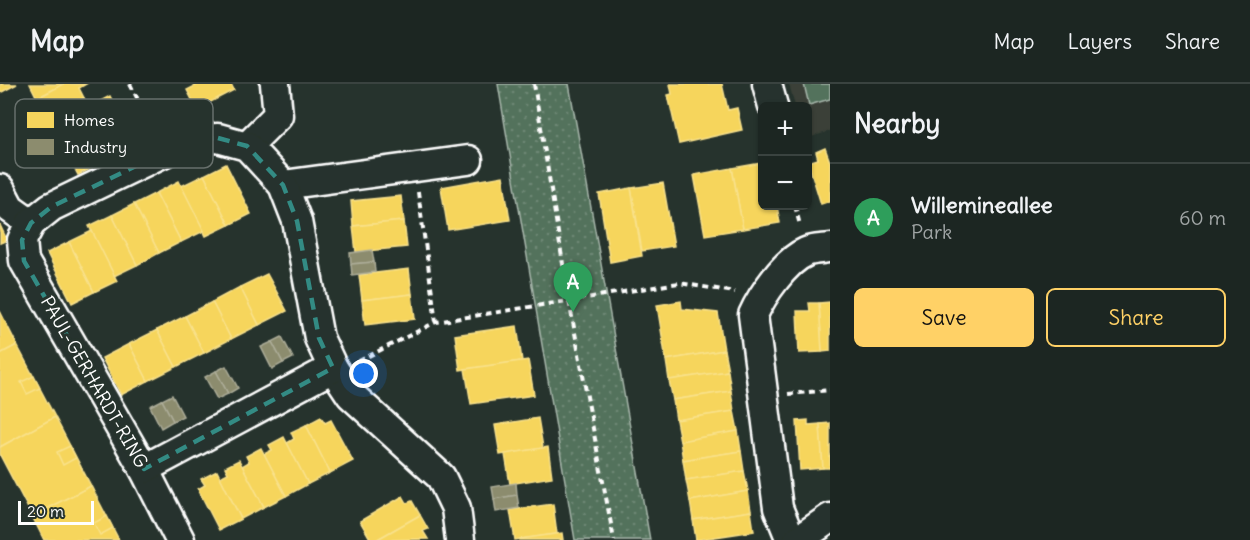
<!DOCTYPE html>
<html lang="en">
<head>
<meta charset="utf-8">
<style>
  :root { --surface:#1c2622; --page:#29322f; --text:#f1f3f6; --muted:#a0a5a5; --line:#3a4340; --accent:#ffd166 }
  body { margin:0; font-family:Delius,sans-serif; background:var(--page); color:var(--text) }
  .controls { position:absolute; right:18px; top:18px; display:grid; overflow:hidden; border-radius:9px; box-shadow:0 2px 4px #0004 }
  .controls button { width:54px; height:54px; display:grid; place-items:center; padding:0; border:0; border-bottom:2px solid var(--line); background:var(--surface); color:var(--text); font:30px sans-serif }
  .scale { position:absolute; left:18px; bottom:15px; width:76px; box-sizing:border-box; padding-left:6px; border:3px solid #fff; border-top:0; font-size:16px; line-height:21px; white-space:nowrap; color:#fff; -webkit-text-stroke:4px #26332d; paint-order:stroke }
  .you { position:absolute; left:364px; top:290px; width:21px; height:21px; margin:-15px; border:4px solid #fff; border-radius:50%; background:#1a73e8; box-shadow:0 0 0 9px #1a73e833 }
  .badge { display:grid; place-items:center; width:39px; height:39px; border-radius:50%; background:var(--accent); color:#fff; font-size:20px; font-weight:700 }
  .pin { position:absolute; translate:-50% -50px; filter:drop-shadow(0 2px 3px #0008) }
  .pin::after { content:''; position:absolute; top:32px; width:21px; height:18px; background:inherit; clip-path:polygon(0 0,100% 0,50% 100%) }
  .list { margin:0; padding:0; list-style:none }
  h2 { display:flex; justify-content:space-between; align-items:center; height:78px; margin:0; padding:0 24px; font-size:26px }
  h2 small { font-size:20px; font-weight:400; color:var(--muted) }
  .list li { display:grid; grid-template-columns:39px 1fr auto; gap:18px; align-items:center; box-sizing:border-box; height:108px; padding:0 24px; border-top:2px solid var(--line) }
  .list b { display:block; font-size:22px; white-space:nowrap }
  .list p { margin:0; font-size:20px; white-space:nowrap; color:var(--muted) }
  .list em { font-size:20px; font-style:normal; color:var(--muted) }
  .actions { display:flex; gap:12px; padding:18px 24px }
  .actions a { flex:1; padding:14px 0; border:2px solid var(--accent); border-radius:9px; text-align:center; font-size:21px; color:var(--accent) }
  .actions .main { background:var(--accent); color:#111 }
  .map { position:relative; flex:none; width:830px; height:456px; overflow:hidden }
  header { display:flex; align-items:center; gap:36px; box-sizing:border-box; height:84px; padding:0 30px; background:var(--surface); border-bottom:2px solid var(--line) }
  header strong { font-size:28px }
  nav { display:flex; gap:33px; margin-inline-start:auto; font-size:21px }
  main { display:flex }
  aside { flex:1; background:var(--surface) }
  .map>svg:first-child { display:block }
  .built { fill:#3a4037 }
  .grass { fill:url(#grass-dots); stroke:#a9b8ad; stroke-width:1.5 }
  .garden { fill:#53725b; stroke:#a9b8ad; stroke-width:1.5 }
  .homes { fill:#f6d55c; stroke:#f9e28d; stroke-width:1.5 }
  .industry { fill:#8c8c6e; stroke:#aeae9a; stroke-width:1.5 }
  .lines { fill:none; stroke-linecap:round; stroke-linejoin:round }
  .street-casing { stroke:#fff; stroke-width:33 }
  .path { stroke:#fff; stroke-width:4; stroke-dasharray:6 4.5; stroke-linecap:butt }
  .street { stroke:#26332d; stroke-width:28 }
  .marked { fill:none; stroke:#338b84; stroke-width:4.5; stroke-dasharray:12 8; stroke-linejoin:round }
  .labels { text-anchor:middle; stroke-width:6; stroke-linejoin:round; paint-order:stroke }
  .street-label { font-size:18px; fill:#fff; stroke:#26332d }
  .key { fill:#26332d; stroke:#67706c; stroke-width:1.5 }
  .key-label { font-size:16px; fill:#fff }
</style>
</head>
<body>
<header>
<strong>Map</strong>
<nav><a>Map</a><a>Layers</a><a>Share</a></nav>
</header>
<main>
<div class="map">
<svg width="830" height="456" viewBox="0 0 830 456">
  <defs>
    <pattern id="grass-dots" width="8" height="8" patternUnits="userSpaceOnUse" patternTransform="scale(1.5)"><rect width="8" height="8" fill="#53725b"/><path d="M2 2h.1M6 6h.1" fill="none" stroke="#6d8774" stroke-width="1.8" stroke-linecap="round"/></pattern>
  </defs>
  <rect width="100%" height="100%" fill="#26332d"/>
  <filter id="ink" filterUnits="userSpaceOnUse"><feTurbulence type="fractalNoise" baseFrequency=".0167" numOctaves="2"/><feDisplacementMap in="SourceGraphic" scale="12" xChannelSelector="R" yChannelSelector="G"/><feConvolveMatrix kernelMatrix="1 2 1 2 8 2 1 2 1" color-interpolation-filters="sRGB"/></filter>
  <g filter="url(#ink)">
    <!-- built -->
    <polygon class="built" points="789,0 830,0 830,47 808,54 808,22 795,22"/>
    <!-- grass -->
    <polygon class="grass" points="498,0 569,0 650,456 575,456"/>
    <!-- garden -->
    <polygon class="garden" points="804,0 830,0 830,15 809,21"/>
    <!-- homes -->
    <g class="homes">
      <polygon points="0,0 17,0 0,9"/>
      <polygon points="30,0 64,0 37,14"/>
      <polygon points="64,0 86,0 79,4 84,14 47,34 37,14"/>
      <polygon points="199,0 231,0 234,6 197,25 187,6"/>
      <polygon points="670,0 722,0 728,26 737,24 742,46 679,60 668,11 672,10"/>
      <polygon points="110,12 115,22 57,53 47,34 84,14 89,23"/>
      <polygon points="131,51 136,61 78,91 68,72 105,52 110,62"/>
      <polygon points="825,64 830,78 830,117 821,120 808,78 818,75 816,68"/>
      <polygon points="762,79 762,122 777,122 780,139 743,145 732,84"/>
      <polygon points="226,80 251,130 229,141 204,91"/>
      <polygon points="732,84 743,145 705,151 694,91"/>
      <polygon points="204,91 229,141 206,152 181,102"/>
      <polygon points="503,92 510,136 448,146 441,103"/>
      <polygon points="179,97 204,147 181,158 156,109"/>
      <polygon points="663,99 674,162 642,167 631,104"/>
      <polygon points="631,104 642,172 610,178 599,110"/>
      <polygon points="156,109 181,158 159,169 134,120"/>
      <polygon points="401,112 404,137 353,142 351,117"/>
      <polygon points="134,120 159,169 137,181 112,131"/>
      <polygon points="112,131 137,181 114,192 89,142"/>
      <polygon points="404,137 407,163 356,168 353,142"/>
      <polygon points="0,141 7,156 0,159"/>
      <polygon points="92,147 117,197 94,208 69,158"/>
      <polygon points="69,158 94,208 72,219 47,169"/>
      <polygon points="409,185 412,210 362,216 359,191"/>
      <polygon points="267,190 287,227 259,241 240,203"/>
      <polygon points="240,203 259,241 231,255 212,218"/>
      <polygon points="412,210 415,235 365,241 362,216"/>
      <polygon points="681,217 682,225 718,229 724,266 666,276 657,221"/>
      <polygon points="212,218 231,255 204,269 185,232"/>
      <polygon points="830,218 830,267 822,268 819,219"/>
      <polygon points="809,219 819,219 822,268 799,269 797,227 810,227"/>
      <polygon points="0,227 17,261 0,270"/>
      <polygon points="185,232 204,269 176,283 157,246"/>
      <polygon points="517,242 522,277 460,286 455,251"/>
      <polygon points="157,246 176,283 148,297 129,260"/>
      <polygon points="129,260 148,297 121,311 102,274"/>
      <polygon points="17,261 55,333 0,363 0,270"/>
      <polygon points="724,266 728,287 669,296 666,276"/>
      <polygon points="528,276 534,311 471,320 465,285"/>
      <polygon points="728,287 731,307 673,316 669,296"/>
      <polygon points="34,292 40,304 27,310 21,298"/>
      <polygon points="731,307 734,327 676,336 673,316"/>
      <polygon points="734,327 738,347 680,357 676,336"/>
      <polygon points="55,333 91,402 32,432 0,371 0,363"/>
      <polygon points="321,333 325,339 331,336 353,377 330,389 306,341"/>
      <polygon points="538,334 543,364 500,371 495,341"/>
      <polygon points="808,336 808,341 820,340 823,384 800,386 797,337"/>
      <polygon points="830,339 830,384 823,384 820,340"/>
      <polygon points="306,341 330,389 308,400 287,359 294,355 291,348"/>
      <polygon points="738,347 741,367 683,376 680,357"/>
      <polygon points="284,353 308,400 286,412 264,370 272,366 269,361"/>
      <polygon points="70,362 76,374 63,381 57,368"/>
      <polygon points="548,363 552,393 510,400 505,370"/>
      <polygon points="261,364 286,412 264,423 242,382 249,378 246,372"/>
      <polygon points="741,367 744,387 686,396 683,376"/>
      <polygon points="239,376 264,423 241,435 220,393 228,389 225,383"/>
      <polygon points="217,387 241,435 219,446 198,405 205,401 201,395"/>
      <polygon points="744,387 748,407 690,417 686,396"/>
      <polygon points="91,402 119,456 44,456 32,432"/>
      <polygon points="748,407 751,427 693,436 690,417"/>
      <polygon points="403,412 407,419 412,417 420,431 376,456 371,456 360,437"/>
      <polygon points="553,420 557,450 515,456 510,426"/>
      <polygon points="751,427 754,447 696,456 693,436"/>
      <polygon points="420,431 428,445 423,447 428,455 376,456"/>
      <polygon points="107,432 113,444 100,451 94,439"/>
      <polygon points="562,449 563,456 520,456 520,455"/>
    </g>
    <!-- industry -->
    <g class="industry">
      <polygon points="372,166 374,178 351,180 350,169"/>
      <polygon points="374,178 375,188 352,191 351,180"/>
      <polygon points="282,253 293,274 283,279 272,258"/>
      <polygon points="272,258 283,279 272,285 261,263"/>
      <polygon points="226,282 238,304 228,310 216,287"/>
      <polygon points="216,287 228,310 217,315 205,293"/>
      <polygon points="172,311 183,332 173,337 162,316"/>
      <polygon points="162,316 173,337 161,344 150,322"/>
      <polygon points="516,399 517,411 494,415 492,403"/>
      <polygon points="517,411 519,424 496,428 494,415"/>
    </g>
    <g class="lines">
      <defs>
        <g id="street">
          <polyline points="767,0 773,22"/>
          <polyline points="247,62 278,31 275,0"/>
          <polyline points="283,101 468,76"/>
          <polyline points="0,105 10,124 31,139 22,156 24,177 144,385 180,456"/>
          <polyline points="31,139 51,123 190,56 218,54 247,62 283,101 297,137 319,254 333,284 351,311 441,393 456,424 460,456"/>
          <polyline points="144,385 333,284"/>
          <path d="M 791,456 L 778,424 L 753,231 C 762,211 785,177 806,168 C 812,165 823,165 830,164"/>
          <polyline points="798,456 830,434"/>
        </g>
      </defs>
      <!-- street casing -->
      <use href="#street" class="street-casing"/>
      <!-- path -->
      <g class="path">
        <polyline points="130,0 153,45"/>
        <polyline points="534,0 569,217 614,456"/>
        <polyline points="418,108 436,238"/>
        <polyline points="795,122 800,141"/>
        <polyline points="359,277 436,238 679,199 735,208"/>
        <polyline points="788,310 830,306"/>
      </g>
      <!-- street -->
      <use href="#street" class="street"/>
    </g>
  </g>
  <!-- marked area -->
  <path class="marked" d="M 218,54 L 247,62 L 283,101 L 297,137 L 319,254 L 333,284 L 144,385 L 24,177 L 22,156 L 31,139 L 51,123 L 190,56 Z"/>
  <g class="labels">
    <!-- street labels -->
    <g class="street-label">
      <text transform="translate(94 298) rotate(60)" y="6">PAUL-GERHARDT-RING</text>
    </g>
  </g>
  <!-- legend -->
  <rect x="15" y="15" width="198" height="69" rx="9" class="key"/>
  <rect x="27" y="28" width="27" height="16" fill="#f6d55c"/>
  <rect x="27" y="55" width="27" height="16" fill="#8c8c6e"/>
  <g class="key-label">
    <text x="64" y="42">Homes</text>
    <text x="64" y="69">Industry</text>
  </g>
</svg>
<div class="controls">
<button>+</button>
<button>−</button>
</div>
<div class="scale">20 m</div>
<div class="you"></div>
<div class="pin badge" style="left:573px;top:228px;background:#2e9e5b">A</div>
</div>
<aside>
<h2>Nearby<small></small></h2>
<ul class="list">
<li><span class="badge" style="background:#2e9e5b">A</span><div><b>Willemineallee</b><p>Park</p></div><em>60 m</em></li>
</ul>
<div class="actions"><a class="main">Save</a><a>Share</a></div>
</aside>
</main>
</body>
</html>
